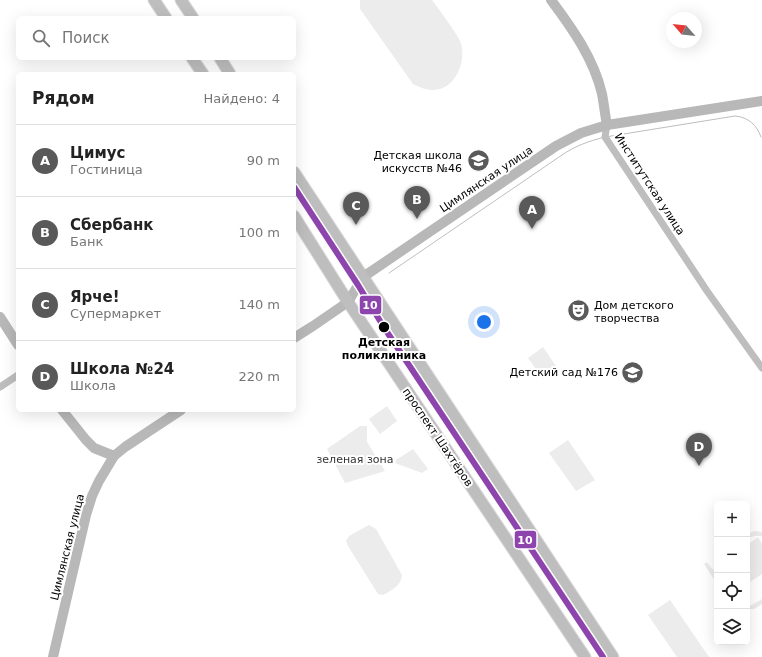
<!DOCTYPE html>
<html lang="ru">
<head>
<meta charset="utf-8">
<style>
  :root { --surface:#fff; --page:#f6f6f6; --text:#222; --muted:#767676; --line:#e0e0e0; --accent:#595959 }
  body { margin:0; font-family:"DejaVu Sans",sans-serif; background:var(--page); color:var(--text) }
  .controls { position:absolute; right:12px; bottom:12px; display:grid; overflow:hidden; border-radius:6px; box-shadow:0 4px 16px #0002 }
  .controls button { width:36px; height:36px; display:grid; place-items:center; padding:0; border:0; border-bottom:1px solid var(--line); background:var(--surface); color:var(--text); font:20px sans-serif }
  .compass { position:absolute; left:666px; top:12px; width:36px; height:36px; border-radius:50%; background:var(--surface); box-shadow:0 4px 16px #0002; rotate:298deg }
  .you { position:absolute; left:484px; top:322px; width:14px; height:14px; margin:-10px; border:3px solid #fff; border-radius:50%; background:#1a73e8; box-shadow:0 0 0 6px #1a73e833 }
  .badge { display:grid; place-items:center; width:26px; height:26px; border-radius:50%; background:var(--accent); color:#fff; font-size:13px; font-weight:700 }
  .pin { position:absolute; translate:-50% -33px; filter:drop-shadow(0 1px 2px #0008) }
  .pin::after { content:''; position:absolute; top:21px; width:14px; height:12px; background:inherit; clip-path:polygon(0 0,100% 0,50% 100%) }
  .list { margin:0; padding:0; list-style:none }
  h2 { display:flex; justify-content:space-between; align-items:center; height:52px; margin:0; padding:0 16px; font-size:17px }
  h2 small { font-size:13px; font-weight:400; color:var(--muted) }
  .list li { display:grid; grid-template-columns:26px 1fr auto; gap:12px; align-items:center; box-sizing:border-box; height:72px; padding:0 16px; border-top:1px solid var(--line) }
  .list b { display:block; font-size:15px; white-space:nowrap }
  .list p { margin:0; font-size:13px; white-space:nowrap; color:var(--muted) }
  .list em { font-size:13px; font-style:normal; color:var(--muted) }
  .icon { flex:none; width:22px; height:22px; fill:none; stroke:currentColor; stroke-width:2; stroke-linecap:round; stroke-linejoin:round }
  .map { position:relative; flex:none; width:762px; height:657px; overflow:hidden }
  .search { position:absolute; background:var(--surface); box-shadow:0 4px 16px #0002; left:16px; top:16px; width:280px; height:44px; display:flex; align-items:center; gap:10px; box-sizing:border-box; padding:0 14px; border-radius:6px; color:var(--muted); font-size:15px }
  .panel { position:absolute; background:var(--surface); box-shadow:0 4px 16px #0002; left:16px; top:72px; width:280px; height:340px; border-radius:6px }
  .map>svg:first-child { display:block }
  .green { fill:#ececec }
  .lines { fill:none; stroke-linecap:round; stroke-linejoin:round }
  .primary-casing { stroke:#dbdbdb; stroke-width:13 }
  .street { stroke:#bebebe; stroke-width:7 }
  .secondary { stroke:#b8b8b8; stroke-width:10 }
  .primary { stroke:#bebebe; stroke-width:11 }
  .tram { stroke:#bebebe; stroke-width:1 }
  .tram-1-casing { stroke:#fff; stroke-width:9 }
  .tram-1 { stroke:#8e44ad; stroke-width:6 }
  .stop-dot { fill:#000; stroke:#fff; stroke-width:1.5 }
  .labels { text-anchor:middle; stroke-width:4; stroke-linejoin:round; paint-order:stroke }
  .poi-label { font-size:11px; fill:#000; stroke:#fff; text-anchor:end }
  .street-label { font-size:11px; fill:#000; stroke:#fff }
  .stop-label { font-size:11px; font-weight:bold; fill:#000; stroke:#fff }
  .park-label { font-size:11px; fill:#333; stroke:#fff }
  .line-badge { stroke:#fff; stroke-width:1.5 }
  .badge-label { font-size:11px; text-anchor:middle; font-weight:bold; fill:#fff }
</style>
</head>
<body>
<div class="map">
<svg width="762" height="657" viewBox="0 0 762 657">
  <rect width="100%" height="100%" fill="#fff"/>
  <!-- green -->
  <g class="green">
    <path d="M 360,0 L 432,0 C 440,11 454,29 460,41 C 467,57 458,84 440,89 C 431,92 421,88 413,84 L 360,9 Z"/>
    <polygon points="543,347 558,369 543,379 528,358"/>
    <polygon points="387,406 397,421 380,434 369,419"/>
    <polygon points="360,426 367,426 367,442 385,471 345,483 327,449"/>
    <polygon points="568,440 595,480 576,491 549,453"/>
    <polygon points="413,449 428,469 422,473 395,463 396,460"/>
    <path d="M 369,525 L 376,529 L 402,575 C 401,586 392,590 383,595 L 378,594 L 348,546 L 346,541 L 349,536 Z"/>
    <polygon points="755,531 762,532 762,536 755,536 747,538 747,534"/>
    <polygon points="758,537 762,544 762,574 747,584 747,545"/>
    <polygon points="717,558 717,584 704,564 707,562 713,570"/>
    <polygon points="762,599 762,604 754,609 747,609 747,605 752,605"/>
    <polygon points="670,600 709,657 677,657 648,615"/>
  </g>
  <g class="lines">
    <defs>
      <g id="primary">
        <polyline points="154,0 166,18"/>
        <polyline points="181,0 193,18"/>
        <polyline points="192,58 203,74"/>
        <polyline points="220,58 230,74"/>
        <polyline points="294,172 613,657"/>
        <polyline points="294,216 348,302 585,657"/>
      </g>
    </defs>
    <!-- primary casing -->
    <use href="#primary" class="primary-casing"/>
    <!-- street -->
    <g class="street">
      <polyline points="607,125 605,137 707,291 762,368"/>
      <polyline points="0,387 18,375"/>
    </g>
    <!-- secondary -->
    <g class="secondary">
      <path d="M 551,0 C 572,28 594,59 602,94 C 604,104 605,115 607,125"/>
      <polyline points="0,317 18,345"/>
      <polyline points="294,338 313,326 348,302 363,277 556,146 581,133 607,125 762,101"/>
      <polyline points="62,410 86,440 94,448 114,456"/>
      <polyline points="53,657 86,515 92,496 99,481 114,456 125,447 181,410"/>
    </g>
    <!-- primary -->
    <use href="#primary" class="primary"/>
    <!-- tram -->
    <path class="tram" d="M 389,273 L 562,155 C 575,146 589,141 605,137 L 735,116 C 748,117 757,125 761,137"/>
    <defs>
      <polyline id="tram-1" points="294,187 358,285 385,329 603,657"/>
    </defs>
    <!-- tram-1 casing -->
    <use href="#tram-1" class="tram-1-casing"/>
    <!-- tram-1 -->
    <use href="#tram-1" class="tram-1"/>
  </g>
  <!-- icons -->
  <defs>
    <symbol id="school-disc" viewBox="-11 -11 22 22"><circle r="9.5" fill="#595959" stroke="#fff"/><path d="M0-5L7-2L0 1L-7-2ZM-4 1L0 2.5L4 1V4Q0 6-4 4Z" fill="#fff"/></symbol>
    <symbol id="theatre-disc" viewBox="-11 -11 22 22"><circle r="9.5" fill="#595959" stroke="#fff"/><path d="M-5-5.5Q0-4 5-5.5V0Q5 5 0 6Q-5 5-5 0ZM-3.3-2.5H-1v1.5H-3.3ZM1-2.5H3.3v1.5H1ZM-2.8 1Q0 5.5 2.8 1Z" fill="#fff"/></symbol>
  </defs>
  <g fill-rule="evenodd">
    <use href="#school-disc" x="466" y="148" width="25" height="25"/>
    <use href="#theatre-disc" x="566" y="298" width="25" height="25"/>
    <use href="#school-disc" x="620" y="360" width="25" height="25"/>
  </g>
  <!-- markers -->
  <circle class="stop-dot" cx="384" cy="327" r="6"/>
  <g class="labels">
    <!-- poi labels -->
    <g class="poi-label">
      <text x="462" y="159">Детская школа<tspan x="462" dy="13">искусств №46</tspan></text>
      <text x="594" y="309" text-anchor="start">Дом детского<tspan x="594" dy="13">творчества</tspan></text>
      <text x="618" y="376">Детский сад №176</text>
    </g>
    <!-- street labels -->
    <g class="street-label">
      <text transform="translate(486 179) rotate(-34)" y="4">Цимлянская улица</text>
      <text transform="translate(650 184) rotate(57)" y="4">Институтская улица</text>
      <text transform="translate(438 437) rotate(56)" y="4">проспект Шахтёров</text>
      <text transform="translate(67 547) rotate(-76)" y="4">Цимлянская улица</text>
    </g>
    <!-- stop labels -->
    <g class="stop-label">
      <text x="384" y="346">Детская<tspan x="384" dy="13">поликлиника</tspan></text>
    </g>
    <!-- park labels -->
    <g class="park-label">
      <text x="355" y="463">зеленая зона</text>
    </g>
  </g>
  <g class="line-badge">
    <rect x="359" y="295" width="23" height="20" rx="4" fill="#8e44ad"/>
    <rect x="514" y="530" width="23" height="19" rx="4" fill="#8e44ad"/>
  </g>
  <g class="badge-label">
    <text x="370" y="309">10</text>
    <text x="525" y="544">10</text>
  </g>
</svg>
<div class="controls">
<button>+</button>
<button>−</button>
<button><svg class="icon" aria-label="locate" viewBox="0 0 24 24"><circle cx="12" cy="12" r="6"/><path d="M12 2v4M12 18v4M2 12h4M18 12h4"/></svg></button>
<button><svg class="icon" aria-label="layers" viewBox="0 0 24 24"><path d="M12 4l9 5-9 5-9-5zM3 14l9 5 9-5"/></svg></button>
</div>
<svg class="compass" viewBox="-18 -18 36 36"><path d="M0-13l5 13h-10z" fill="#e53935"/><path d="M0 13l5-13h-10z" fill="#767676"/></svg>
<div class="you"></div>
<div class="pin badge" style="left:532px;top:229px">A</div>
<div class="pin badge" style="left:417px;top:219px">B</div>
<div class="pin badge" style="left:356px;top:225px">C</div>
<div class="pin badge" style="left:699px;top:466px">D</div>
<div class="search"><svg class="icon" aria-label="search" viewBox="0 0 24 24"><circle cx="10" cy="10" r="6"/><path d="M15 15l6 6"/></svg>Поиск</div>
<section class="panel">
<h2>Рядом<small>Найдено: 4</small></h2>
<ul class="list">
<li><span class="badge">A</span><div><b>Цимус</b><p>Гостиница</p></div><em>90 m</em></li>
<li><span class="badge">B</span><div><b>Сбербанк</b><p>Банк</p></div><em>100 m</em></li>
<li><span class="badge">C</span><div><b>Ярче!</b><p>Супермаркет</p></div><em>140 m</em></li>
<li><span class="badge">D</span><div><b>Школа №24</b><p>Школа</p></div><em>220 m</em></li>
</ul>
</section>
</div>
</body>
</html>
